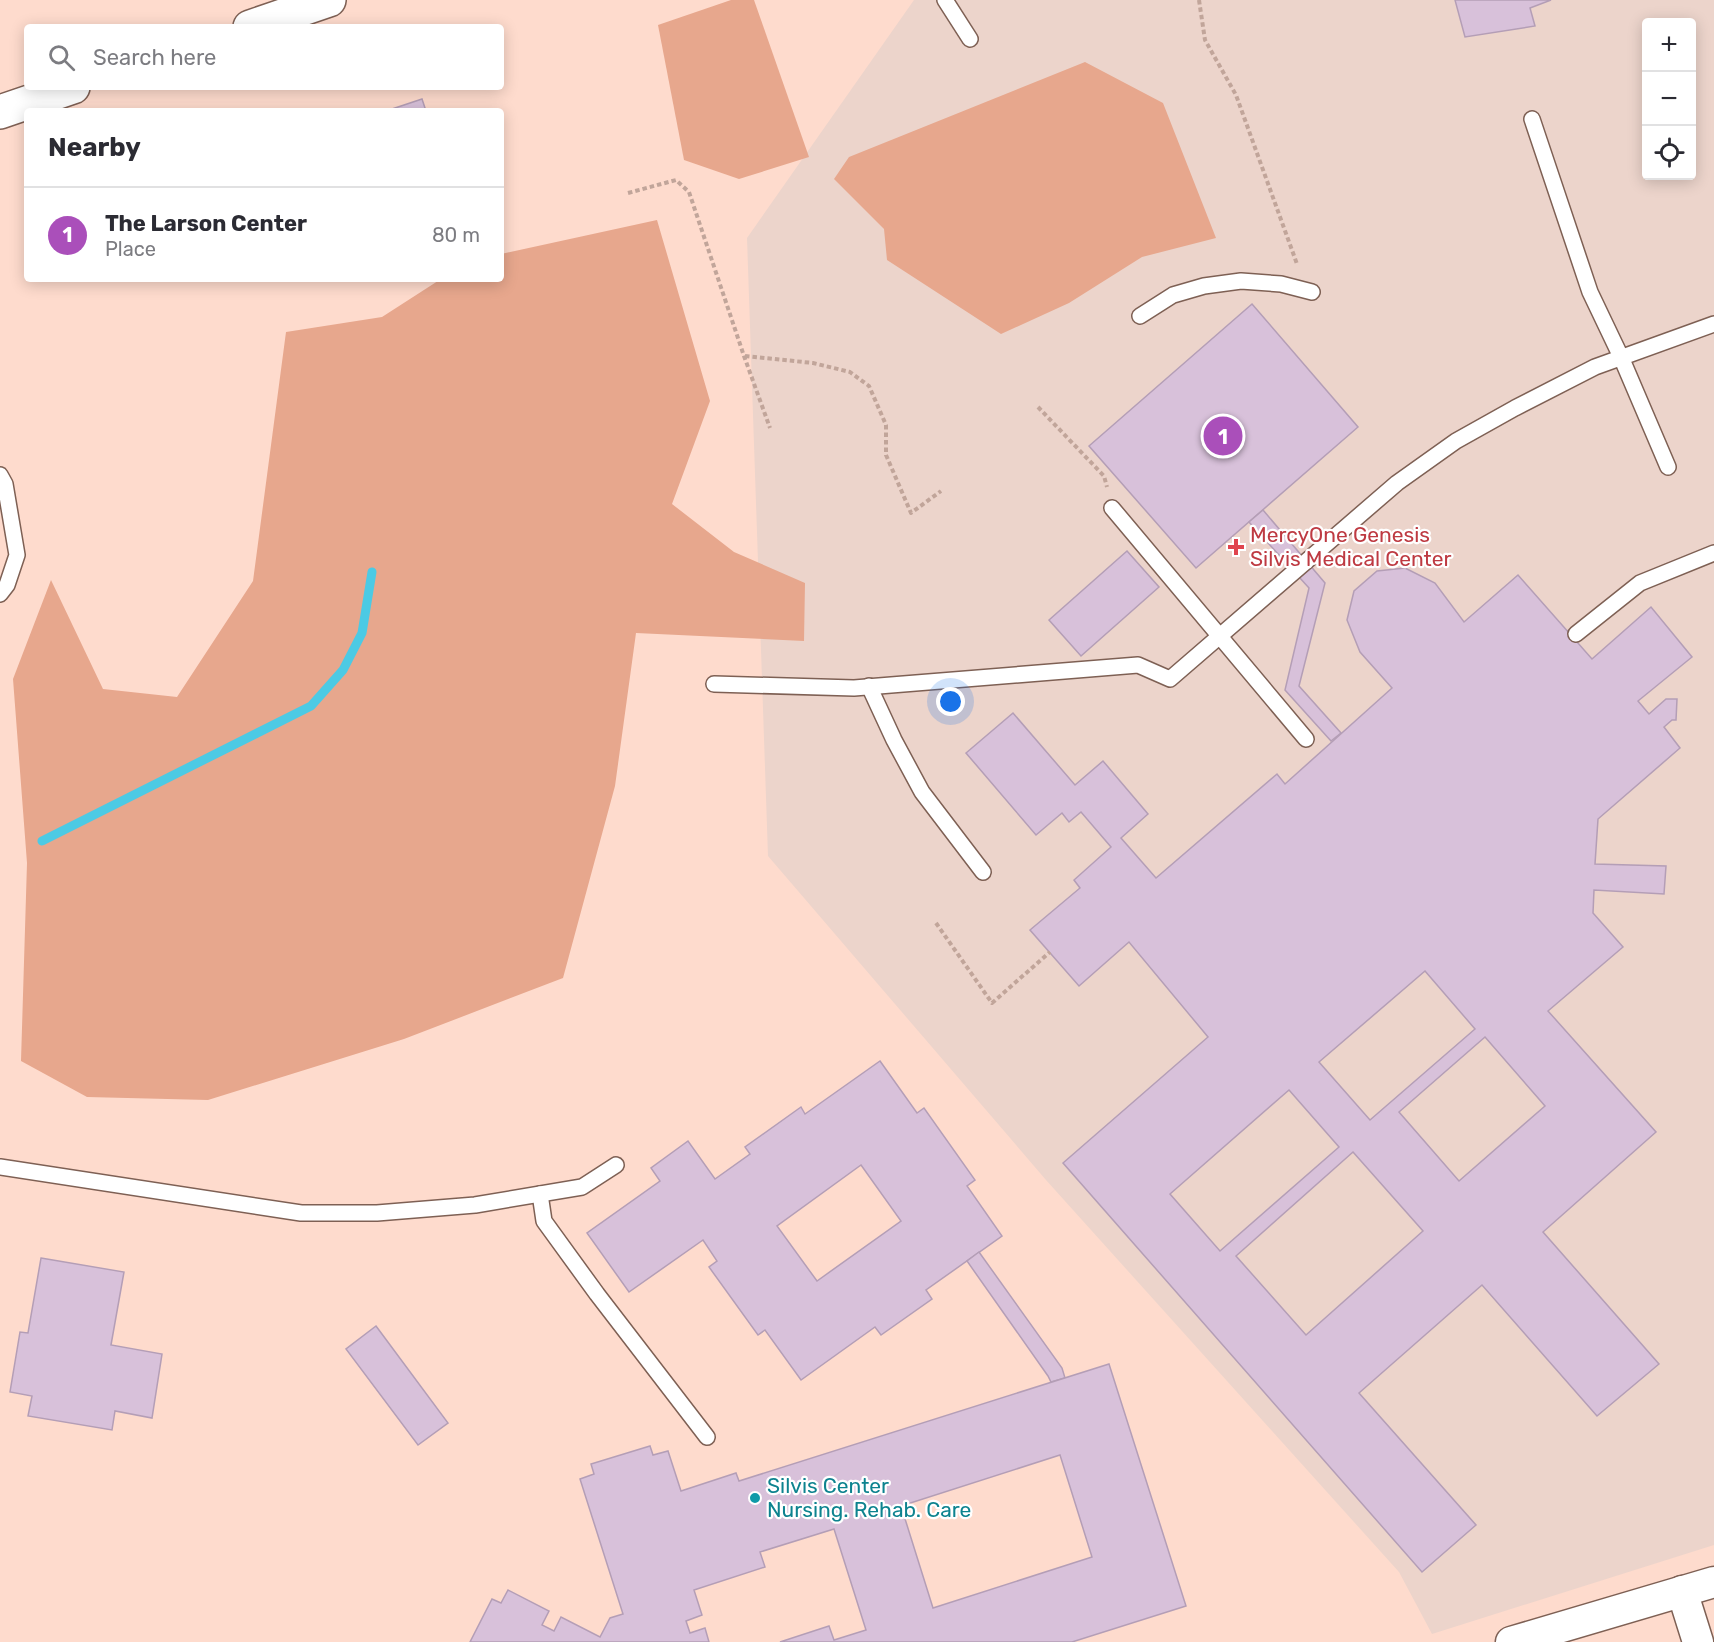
<!DOCTYPE html>
<html lang="en">
<head>
<meta charset="utf-8">
<style>
  :root { --surface:#fff; --page:#f7f7f7; --text:#2b2b33; --muted:#7c7c81; --line:#e1e1e2; --accent:#aa4fba }
  body { margin:0; font-family:Rubik,sans-serif; background:var(--page); color:var(--text) }
  .controls { position:absolute; right:18px; top:18px; display:grid; overflow:hidden; border-radius:6px; box-shadow:0 3px 15px #0003 }
  .controls button { width:54px; height:54px; display:grid; place-items:center; padding:0; border:0; border-bottom:2px solid var(--line); background:var(--surface); color:var(--text); font:30px sans-serif }
  .you { position:absolute; left:951px; top:702px; width:21px; height:21px; margin:-15px; border:4px solid #fff; border-radius:50%; background:#1a73e8; box-shadow:0 0 0 9px #1a73e833 }
  .badge { display:grid; place-items:center; width:39px; height:39px; border-radius:50%; background:var(--accent); color:#fff; font-size:20px; font-weight:700 }
  .pin { position:absolute; translate:-50% -50%; border:3px solid #fff; box-shadow:0 2px 6px #0006 }
  .list { margin:0; padding:0; list-style:none }
  h2 { display:flex; justify-content:space-between; align-items:center; height:78px; margin:0; padding:0 24px; font-size:26px }
  h2 small { font-size:20px; font-weight:400; color:var(--muted) }
  .list li { display:grid; grid-template-columns:39px 1fr auto; gap:18px; align-items:center; box-sizing:border-box; height:96px; padding:0 24px; border-top:2px solid var(--line) }
  .list b { display:block; font-size:22px; white-space:nowrap }
  .list p { margin:0; font-size:20px; white-space:nowrap; color:var(--muted) }
  .list em { font-size:20px; font-style:normal; color:var(--muted) }
  .icon { flex:none; width:33px; height:33px; fill:none; stroke:currentColor; stroke-width:2; stroke-linecap:round; stroke-linejoin:round }
  .map { position:relative; flex:none; width:1714px; height:1642px; overflow:hidden }
  .search { position:absolute; background:var(--surface); box-shadow:0 3px 15px #0003; left:24px; top:24px; width:480px; height:66px; display:flex; align-items:center; gap:15px; box-sizing:border-box; padding:0 21px; border-radius:6px; color:var(--muted); font-size:22px }
  .panel { position:absolute; background:var(--surface); box-shadow:0 3px 15px #0003; left:24px; top:108px; width:480px; height:174px; border-radius:6px }
  .map>svg:first-child { display:block }
  .medical { fill:#ecd4cb; fill-rule:evenodd }
  .green { fill:#e7a78d }
  .lines { fill:none; stroke-linecap:round; stroke-linejoin:round }
  .stream { stroke:#4ccae4; stroke-width:9 }
  .building { fill:#d8c1da; stroke:#b49eb6; stroke-width:1.5; fill-rule:evenodd }
  .service-casing { stroke:#7e6054; stroke-width:18 }
  .minor-casing { stroke:#7e6054; stroke-width:33 }
  .tertiary-casing { stroke:#7e6054; stroke-width:36 }
  .path { stroke:#c1a59a; stroke-width:4; stroke-dasharray:4.5 3; stroke-linecap:butt }
  .service { stroke:#fff; stroke-width:15 }
  .minor { stroke:#fff; stroke-width:30 }
  .tertiary { stroke:#fff; stroke-width:33 }
  .health-dot { fill:#e0444e; stroke:#fff; stroke-width:2 }
  .culture-dot { fill:#0f9aa8; stroke:#fff; stroke-width:2 }
  .labels { text-anchor:middle; stroke-width:4.5; stroke-linejoin:round; paint-order:stroke }
  .health-label { font-size:21px; fill:#be3a42; stroke:#fff; text-anchor:start }
  .culture-label { font-size:21px; fill:#0d838f; stroke:#fff; text-anchor:start }
</style>
</head>
<body>
<div class="map">
<svg width="1714" height="1642" viewBox="0 0 1714 1642">
  <rect width="100%" height="100%" fill="#fedbcd"/>
  <!-- medical -->
  <path class="medical" d="M 914,0 L 1714,0 L 1714,1545 L 1432,1634 L 1399,1572 L 1046,1180 L 768,856 L 747,238 ZM 1646,22 L 1692,22 L 1692,176 L 1646,176 Z"/>
  <!-- green -->
  <g class="green">
    <polygon points="731,0 754,0 809,157 739,179 684,160 658,25"/>
    <polygon points="1085,62 1163,103 1216,238 1142,257 1069,303 1001,334 887,260 884,229 834,179 849,157"/>
    <polygon points="657,220 710,401 672,504 734,552 805,583 804,641 636,633 615,786 563,978 404,1039 208,1100 87,1097 21,1061 27,863 13,679 51,580 103,689 177,697 253,581 286,332 382,317 441,279 501,279 501,254"/>
  </g>
  <g class="lines">
    <!-- stream -->
    <polyline class="stream" points="42,841 311,706 343,670 362,633 372,572"/>
  </g>
  <!-- building -->
  <g class="building">
    <polygon points="1455,0 1551,0 1530,8 1535,26 1465,37"/>
    <polygon points="422,99 426,111 386,111"/>
    <polygon points="1252,304 1358,427 1196,568 1089,446"/>
    <polygon points="1263,510 1325,583 1299,686 1341,733 1331,741 1285,690 1309,588 1249,522"/>
    <polygon points="1127,551 1159,587 1081,656 1049,620"/>
    <path d="M 1405,568 L 1435,583 L 1464,622 L 1518,575 L 1592,659 L 1651,607 L 1692,657 L 1638,701 L 1649,714 L 1666,699 L 1677,699 L 1676,720 L 1672,720 L 1664,727 L 1680,748 L 1598,819 L 1595,864 L 1666,866 L 1664,894 L 1594,890 L 1593,913 L 1623,947 L 1548,1011 L 1656,1132 L 1543,1232 L 1659,1364 L 1597,1416 L 1482,1285 L 1359,1393 L 1476,1525 L 1422,1572 L 1063,1163 L 1208,1037 L 1129,942 L 1079,986 L 1030,930 L 1080,888 L 1074,880 L 1111,847 L 1081,812 L 1069,822 L 1062,813 L 1036,835 L 966,753 L 1013,713 L 1075,785 L 1103,761 L 1148,814 L 1121,838 L 1156,878 L 1277,774 L 1285,784 L 1392,688 L 1360,652 L 1347,620 L 1354,591 L 1377,571 ZM 1425,971 L 1475,1029 L 1370,1120 L 1319,1062 ZM 1485,1037 L 1545,1106 L 1459,1181 L 1399,1112 ZM 1289,1090 L 1339,1147 L 1220,1251 L 1170,1194 ZM 1353,1152 L 1423,1231 L 1306,1335 L 1236,1256 Z"/>
    <path d="M 880,1061 L 917,1113 L 924,1108 L 975,1180 L 967,1186 L 1002,1236 L 926,1290 L 932,1299 L 881,1335 L 875,1327 L 801,1380 L 765,1330 L 758,1335 L 709,1267 L 717,1261 L 703,1240 L 629,1292 L 587,1233 L 660,1181 L 651,1168 L 688,1141 L 715,1179 L 750,1154 L 745,1147 L 801,1107 L 805,1114 ZM 861,1165 L 901,1221 L 817,1281 L 777,1226 Z"/>
    <polygon points="979,1252 1062,1368 1065,1378 1051,1382 1048,1376 967,1261"/>
    <polygon points="41,1258 124,1272 111,1345 162,1354 152,1418 115,1411 112,1430 28,1416 32,1396 10,1392 20,1332 28,1333"/>
    <polygon points="376,1326 448,1423 418,1445 346,1349"/>
    <path d="M 1109,1364 L 1186,1606 L 1072,1642 L 780,1642 L 829,1626 L 834,1640 L 866,1630 L 834,1529 L 760,1552 L 765,1567 L 694,1590 L 702,1615 L 686,1621 L 690,1633 L 705,1628 L 709,1642 L 470,1642 L 492,1599 L 501,1603 L 508,1590 L 549,1611 L 542,1625 L 554,1631 L 561,1617 L 600,1637 L 610,1618 L 623,1614 L 580,1479 L 594,1474 L 591,1464 L 650,1446 L 653,1455 L 668,1451 L 681,1491 L 736,1473 L 739,1481 ZM 1060,1455 L 1092,1557 L 933,1608 L 901,1506 Z"/>
  </g>
  <g class="lines">
    <defs>
      <g id="service">
        <polyline points="945,0 970,39"/>
        <polyline points="1532,119 1590,292 1621,357 1668,467"/>
        <polyline points="1140,316 1173,295 1204,286 1241,281 1281,284 1312,292"/>
        <polyline points="0,475 5,484 17,555 7,585 0,594"/>
        <polyline points="1112,508 1306,739"/>
        <polyline points="1576,634 1640,583 1714,553"/>
        <polyline points="714,684 854,688 1138,665 1170,679 1397,483 1456,441 1515,408 1595,367 1714,324"/>
        <polyline points="869,686 894,740 922,792 983,872"/>
        <polyline points="0,1167 301,1213 377,1213 475,1205 582,1187 616,1165"/>
        <polyline points="540,1194 544,1221 597,1294 707,1437"/>
      </g>
      <g id="minor">
        <polyline points="1682,1591 1698,1642"/>
        <polyline points="1511,1642 1714,1582"/>
      </g>
      <g id="tertiary">
        <polyline points="250,27 329,0"/>
        <polyline points="0,112 73,87"/>
      </g>
    </defs>
    <!-- service casing -->
    <use href="#service" class="service-casing"/>
    <!-- minor casing -->
    <use href="#minor" class="minor-casing"/>
    <!-- tertiary casing -->
    <use href="#tertiary" class="tertiary-casing"/>
    <!-- path -->
    <g class="path">
      <polyline points="1199,0 1205,40 1236,95 1297,264"/>
      <polyline points="628,193 676,180 689,192 744,356 770,428"/>
      <polyline points="745,356 813,363 850,372 869,386 886,425 886,455 911,513 941,491"/>
      <polyline points="1038,407 1104,476 1107,487"/>
      <polyline points="936,923 992,1003 1050,952"/>
    </g>
    <!-- service -->
    <use href="#service" class="service"/>
    <!-- minor -->
    <use href="#minor" class="minor"/>
    <!-- tertiary -->
    <use href="#tertiary" class="tertiary"/>
  </g>
  <!-- markers -->
  <path class="health-dot" d="M1233 538h6v6h6v6h-6v6h-6v-6h-6v-6h6z"/>
  <circle class="culture-dot" cx="755" cy="1498" r="6"/>
  <g class="labels">
    <!-- health labels -->
    <g class="health-label">
      <text x="1250" y="542">MercyOne Genesis<tspan x="1250" dy="24">Silvis Medical Center</tspan></text>
    </g>
    <!-- culture labels -->
    <g class="culture-label">
      <text x="767" y="1493">Silvis Center<tspan x="767" dy="24">Nursing. Rehab. Care</tspan></text>
    </g>
  </g>
</svg>
<div class="controls">
<button>+</button>
<button>−</button>
<button><svg class="icon" aria-label="locate" viewBox="0 0 24 24"><circle cx="12" cy="12" r="6"/><path d="M12 2v4M12 18v4M2 12h4M18 12h4"/></svg></button>
</div>
<div class="you"></div>
<div class="pin badge" style="left:1223px;top:436px">1</div>
<div class="search"><svg class="icon" aria-label="search" viewBox="0 0 24 24"><circle cx="10" cy="10" r="6"/><path d="M15 15l6 6"/></svg>Search here</div>
<section class="panel">
<h2>Nearby<small></small></h2>
<ul class="list">
<li><span class="badge">1</span><div><b>The Larson Center</b><p>Place</p></div><em>80 m</em></li>
</ul>
</section>
</div>
</body>
</html>
